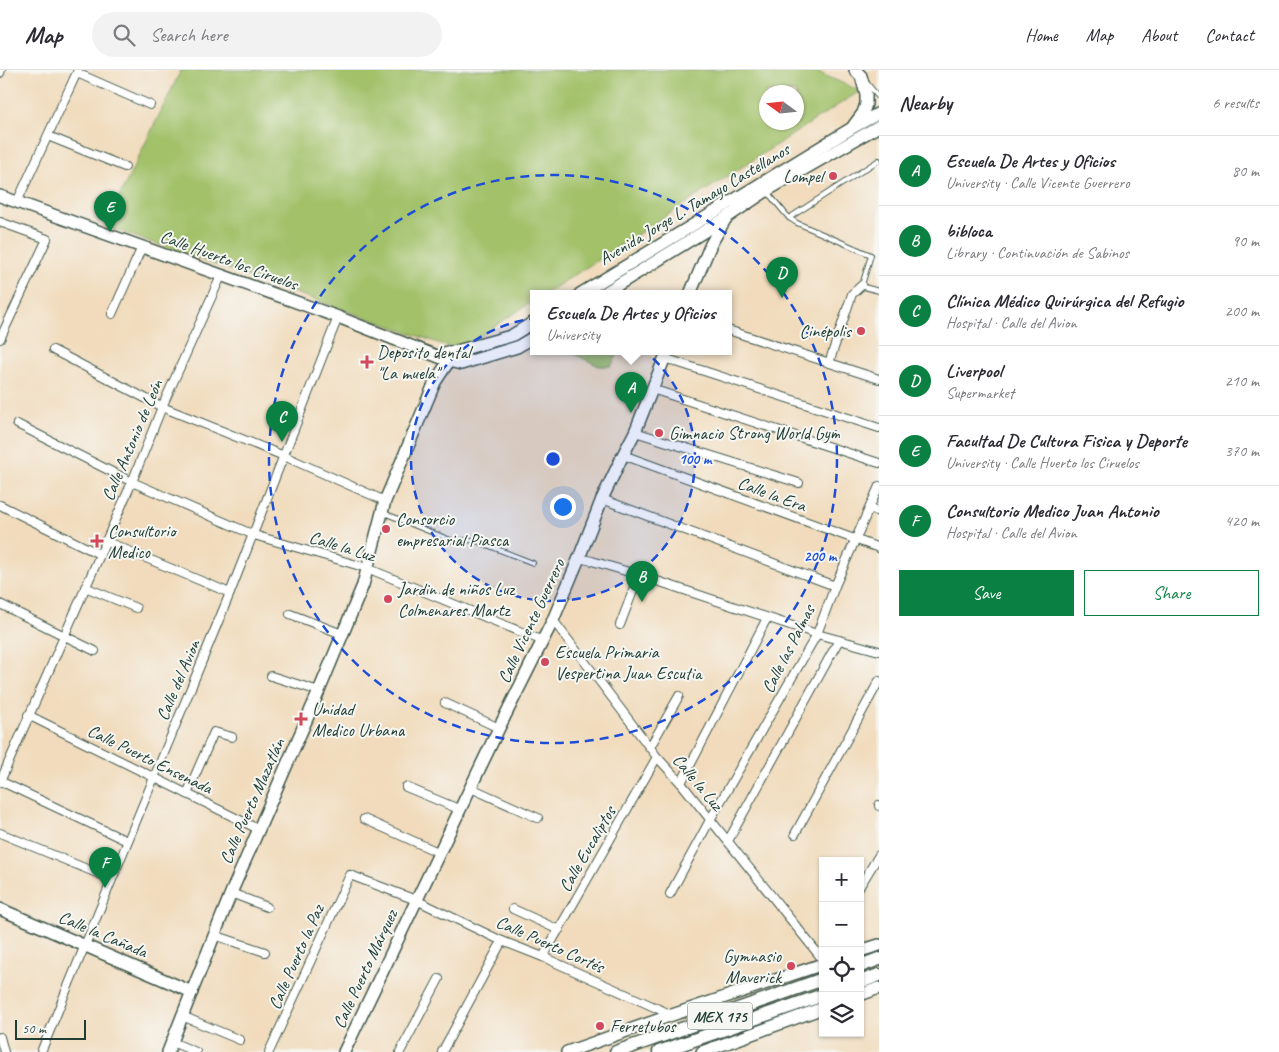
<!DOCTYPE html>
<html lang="en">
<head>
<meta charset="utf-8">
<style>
  :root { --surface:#fff; --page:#f2f2f3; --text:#2b2b33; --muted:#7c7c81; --line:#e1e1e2; --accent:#0b8043 }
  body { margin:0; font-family:Caveat,sans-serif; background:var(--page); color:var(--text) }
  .controls { position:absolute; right:15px; bottom:15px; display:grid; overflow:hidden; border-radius:0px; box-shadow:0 1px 4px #0004 }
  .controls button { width:45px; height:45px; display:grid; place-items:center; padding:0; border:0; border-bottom:1px solid var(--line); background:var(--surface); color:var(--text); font:25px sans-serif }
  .compass { position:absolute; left:759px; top:15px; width:45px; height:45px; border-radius:50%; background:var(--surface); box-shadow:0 1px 4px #0004; rotate:285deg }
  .scale { position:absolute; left:15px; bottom:12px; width:71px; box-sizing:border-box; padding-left:5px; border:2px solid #1f3d34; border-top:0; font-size:14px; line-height:18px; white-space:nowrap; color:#1f3d34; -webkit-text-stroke:4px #f6f6f2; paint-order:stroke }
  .you { position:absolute; left:562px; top:436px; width:18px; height:18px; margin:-12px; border:4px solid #fff; border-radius:50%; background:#1a73e8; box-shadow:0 0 0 8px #1a73e833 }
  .badge { display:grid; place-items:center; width:32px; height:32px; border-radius:50%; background:var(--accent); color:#fff; font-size:16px; font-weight:700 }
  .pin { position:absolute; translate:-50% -41px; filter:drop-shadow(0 1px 2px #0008) }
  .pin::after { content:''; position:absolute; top:26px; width:18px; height:15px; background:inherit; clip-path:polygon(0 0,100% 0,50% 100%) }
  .popup { position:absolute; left:530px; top:220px; width:202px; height:65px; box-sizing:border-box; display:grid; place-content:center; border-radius:0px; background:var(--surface); filter:drop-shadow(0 1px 4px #0005); font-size:16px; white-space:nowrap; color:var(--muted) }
  .popup b { font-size:19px; color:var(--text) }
  .popup::after { content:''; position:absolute; left:50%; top:100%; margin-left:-10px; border:10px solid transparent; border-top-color:var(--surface) }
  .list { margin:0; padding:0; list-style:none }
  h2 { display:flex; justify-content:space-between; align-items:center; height:65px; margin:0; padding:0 20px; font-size:21px }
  h2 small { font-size:16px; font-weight:400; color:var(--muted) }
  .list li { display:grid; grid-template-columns:32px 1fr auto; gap:15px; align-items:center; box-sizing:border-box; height:70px; padding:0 20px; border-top:1px solid var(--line) }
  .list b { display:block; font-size:19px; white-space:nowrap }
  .list p { margin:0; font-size:16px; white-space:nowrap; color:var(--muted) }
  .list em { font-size:16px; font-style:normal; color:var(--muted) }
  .actions { display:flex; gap:10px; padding:15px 20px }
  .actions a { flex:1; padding:11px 0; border:1px solid var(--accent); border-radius:0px; text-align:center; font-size:18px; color:var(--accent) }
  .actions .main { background:var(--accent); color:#fff }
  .icon { flex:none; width:28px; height:28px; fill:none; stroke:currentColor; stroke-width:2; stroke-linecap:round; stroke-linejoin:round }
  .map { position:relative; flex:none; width:879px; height:982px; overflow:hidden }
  header { display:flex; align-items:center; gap:30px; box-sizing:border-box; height:70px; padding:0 25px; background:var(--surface); border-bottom:1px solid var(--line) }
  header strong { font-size:24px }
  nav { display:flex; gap:28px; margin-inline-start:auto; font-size:18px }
  .search { width:350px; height:45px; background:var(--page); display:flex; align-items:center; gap:12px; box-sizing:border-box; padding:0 18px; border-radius:28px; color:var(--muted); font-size:19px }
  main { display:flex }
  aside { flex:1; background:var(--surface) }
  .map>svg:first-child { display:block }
  .green { fill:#a2c169; stroke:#607f4e; fill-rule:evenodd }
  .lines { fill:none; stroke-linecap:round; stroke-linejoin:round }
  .lane-casing { stroke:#3e5548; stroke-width:6 }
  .street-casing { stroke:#3e5548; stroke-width:10 }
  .secondary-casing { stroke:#3e5548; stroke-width:14 }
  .primary-casing { stroke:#3e5548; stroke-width:15 }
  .lane { stroke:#fff; stroke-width:4 }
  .street { stroke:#fff; stroke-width:8 }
  .secondary { stroke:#fff; stroke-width:11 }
  .primary { stroke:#fff; stroke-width:12 }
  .ring { fill:none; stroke:#1d4ed8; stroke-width:2.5; stroke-dasharray:9 6 }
  .poi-dot { fill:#d1495b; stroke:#f6f6f2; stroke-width:2 }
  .labels { text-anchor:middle; stroke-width:4; stroke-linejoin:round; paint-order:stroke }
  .shield { fill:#f6f6f2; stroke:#60746d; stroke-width:1 }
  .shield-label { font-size:16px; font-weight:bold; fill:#1f3d34 }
  .poi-label { font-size:18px; fill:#1f3d34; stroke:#f6f6f2; text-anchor:start }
  .street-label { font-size:18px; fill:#1f3d34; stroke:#f6f6f2 }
  .centre { fill:#1d4ed8; stroke:#f6f6f2; stroke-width:2.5 }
  .ring-label { font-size:15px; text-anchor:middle; font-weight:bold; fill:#1d4ed8; stroke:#f6f6f2; stroke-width:4; stroke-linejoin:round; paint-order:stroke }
</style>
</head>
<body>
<header>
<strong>Map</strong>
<div class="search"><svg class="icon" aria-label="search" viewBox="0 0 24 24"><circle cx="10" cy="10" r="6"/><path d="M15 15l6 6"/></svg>Search here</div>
<nav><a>Home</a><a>Map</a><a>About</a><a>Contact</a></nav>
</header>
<main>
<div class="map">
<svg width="879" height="982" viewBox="0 0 879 982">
  <rect width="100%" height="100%" fill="#f6f6f2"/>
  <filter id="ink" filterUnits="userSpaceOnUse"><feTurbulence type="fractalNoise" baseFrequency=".02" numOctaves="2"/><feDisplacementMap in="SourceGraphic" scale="10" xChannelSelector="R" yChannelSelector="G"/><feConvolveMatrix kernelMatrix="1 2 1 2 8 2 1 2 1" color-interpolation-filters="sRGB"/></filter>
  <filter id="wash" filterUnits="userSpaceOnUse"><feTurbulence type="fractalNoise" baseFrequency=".0096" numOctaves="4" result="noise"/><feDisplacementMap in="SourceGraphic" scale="20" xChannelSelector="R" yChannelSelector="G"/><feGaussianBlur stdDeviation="1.12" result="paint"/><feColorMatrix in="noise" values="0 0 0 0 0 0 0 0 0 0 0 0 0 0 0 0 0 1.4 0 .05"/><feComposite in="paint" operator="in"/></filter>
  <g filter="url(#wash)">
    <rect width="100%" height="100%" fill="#f1dbbc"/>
    <!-- green -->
    <g class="green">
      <path d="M 181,0 L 813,0 L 860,21 L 545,224 L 534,224 L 533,231 L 458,280 L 105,156 ZM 766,22 L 796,22 L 796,52 L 766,52 Z"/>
      <polygon points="570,282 619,282 611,296 599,296"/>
    </g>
  </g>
  <g filter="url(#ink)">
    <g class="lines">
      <defs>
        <g id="lane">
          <polyline points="867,13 879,28"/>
          <polyline points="768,123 789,148 797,153 871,185 862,215 864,217 879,221"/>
          <polyline points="789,148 879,90"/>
          <polyline points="384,443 453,471 474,470 533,493"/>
        </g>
        <g id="street">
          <polyline points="0,3 1,0"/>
          <polyline points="77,3 150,35"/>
          <polyline points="48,66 125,97"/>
          <polyline points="17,132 78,0"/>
          <polyline points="0,152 47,169 0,269"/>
          <polyline points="112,244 142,177"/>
          <polyline points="728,260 879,309"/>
          <polyline points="53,280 162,337 284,386 385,431"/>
          <polyline points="664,288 879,358"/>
          <polyline points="829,293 852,224 862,215"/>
          <polyline points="652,319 879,393"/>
          <polyline points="17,354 132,412 254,465 367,498 543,571"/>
          <polyline points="635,362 799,413"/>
          <polyline points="623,385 879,478"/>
          <polyline points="602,429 835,516"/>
          <polyline points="0,435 99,484"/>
          <polyline points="869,439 879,442"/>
          <polyline points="105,471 230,523"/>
          <polyline points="579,488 592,491 639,505 817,564 879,581"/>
          <polyline points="85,517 136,538"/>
          <polyline points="0,534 95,581"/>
          <polyline points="290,544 342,564"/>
          <polyline points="553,550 657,687 681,713 819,885 823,891"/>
          <polyline points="620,555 639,505"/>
          <polyline points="271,606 319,621"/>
          <polyline points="445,633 499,658"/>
          <polyline points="28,645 258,759"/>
          <polyline points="650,677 679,626"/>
          <polyline points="0,711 127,771"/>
          <polyline points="0,712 132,412 162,337 221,206"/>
          <polyline points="681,713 767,548"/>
          <polyline points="406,717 461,740"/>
          <polyline points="471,718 538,748"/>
          <polyline points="187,724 214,662 232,667"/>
          <polyline points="879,736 879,735"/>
          <polyline points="364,749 440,783"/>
          <polyline points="0,763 111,809"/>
          <polyline points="795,764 879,611"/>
          <polyline points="728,771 839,570"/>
          <polyline points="860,816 879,785"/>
          <polyline points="231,823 267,837"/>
          <polyline points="670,824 710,750 817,564 835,516 879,416"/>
          <polyline points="513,839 559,860"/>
          <polyline points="214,865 265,882"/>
          <polyline points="543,887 657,687"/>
          <polyline points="182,946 240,970"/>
          <polyline points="0,967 4,982"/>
          <polyline points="172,972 196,982"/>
          <polyline points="41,982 230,523 338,247"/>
          <polyline points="269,982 350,805 416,830 502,871 543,887 672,945"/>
          <polyline points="400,982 439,909"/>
          <polyline points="442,982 502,871"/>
        </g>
        <g id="secondary">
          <polyline points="854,55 863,43 866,34 866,24 861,6 855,0"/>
          <polyline points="0,126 338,247 449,291 461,294 517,277 534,267"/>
          <polyline points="580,224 852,58 879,43"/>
          <polyline points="603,224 726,148 766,121 879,56"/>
          <polyline points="690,224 711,174 726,148"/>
          <polyline points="447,282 453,282 511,266 534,252"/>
          <polyline points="0,839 192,922"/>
          <polyline points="860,881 879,875"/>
          <polyline points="860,925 879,918"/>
          <polyline points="168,982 231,823 319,621 363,515 385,431 435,312 449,291 453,282"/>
          <polyline points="344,982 499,658 553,550 579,488 602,429 623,385 635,362 667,282"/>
          <polyline points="567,982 672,945 823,894"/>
          <polyline points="702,982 823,938"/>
        </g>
        <g id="primary">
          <polyline points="860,896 879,889"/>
          <polyline points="860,912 879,905"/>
          <polyline points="616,982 823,909"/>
          <polyline points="659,982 823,925"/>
        </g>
      </defs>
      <!-- lane casing -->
      <use href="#lane" class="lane-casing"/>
      <!-- street casing -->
      <use href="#street" class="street-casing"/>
      <!-- secondary casing -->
      <use href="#secondary" class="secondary-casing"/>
      <!-- primary casing -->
      <use href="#primary" class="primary-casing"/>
      <!-- lane -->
      <use href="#lane" class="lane"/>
      <!-- street -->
      <use href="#street" class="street"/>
      <!-- secondary -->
      <use href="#secondary" class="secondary"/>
      <!-- primary -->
      <use href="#primary" class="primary"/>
    </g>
  </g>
  <!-- distance rings -->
  <circle cx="553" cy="389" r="142" fill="#1d4ed8" fill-opacity=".12"/>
  <g class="ring">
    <circle cx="553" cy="389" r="142"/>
    <circle cx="553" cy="389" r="284"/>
  </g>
  <!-- markers -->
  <g class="poi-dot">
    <circle cx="833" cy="106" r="5"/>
    <circle cx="861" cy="261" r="5"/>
    <path d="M364.5 284.5h5v5h5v5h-5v5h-5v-5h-5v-5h5z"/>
    <circle cx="659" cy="363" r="5"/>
    <circle cx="386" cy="459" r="5"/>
    <path d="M94.5 463.5h5v5h5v5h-5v5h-5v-5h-5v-5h5z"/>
    <circle cx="388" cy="529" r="5"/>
    <circle cx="545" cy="592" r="5"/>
    <path d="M298.5 641.5h5v5h5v5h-5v5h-5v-5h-5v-5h5z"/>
    <circle cx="791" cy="896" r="5"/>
    <circle cx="600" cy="956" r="5"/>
  </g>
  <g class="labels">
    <!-- shield labels -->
    <rect class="shield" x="687.5" y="932.5" width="65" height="27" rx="4"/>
    <g class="shield-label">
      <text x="720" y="952">MEX 175</text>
    </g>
    <!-- poi labels -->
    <g class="poi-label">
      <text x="823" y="112" text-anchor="end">Lompel</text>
      <text x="851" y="267" text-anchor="end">Cinépolis</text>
      <text x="377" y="288">Deposito dental<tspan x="377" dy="21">"La muela"</tspan></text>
      <text x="669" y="369">Gimnacio Strong World Gym</text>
      <text x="396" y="455">Consorcio<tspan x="396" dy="21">empresarial Piasca</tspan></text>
      <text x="108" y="467">Consultorio<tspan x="108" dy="21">Medico</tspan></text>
      <text x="398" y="525">Jardin de niños Luz<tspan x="398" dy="21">Colmenares Martz</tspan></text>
      <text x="555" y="588">Escuela Primaria<tspan x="555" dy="21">Vespertina Juan Escutia</tspan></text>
      <text x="312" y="645">Unidad<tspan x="312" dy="21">Medico Urbana</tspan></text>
      <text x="781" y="892" text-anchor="end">Gymnasio<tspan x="781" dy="21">Maverick</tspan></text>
      <text x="610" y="962">Ferretubos</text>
    </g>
    <!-- street labels -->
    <g class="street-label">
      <text transform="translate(694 134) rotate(-31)" y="6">Avenida Jorge L. Tamayo Castellanos</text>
      <text transform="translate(229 190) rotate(20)" y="6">Calle Huerto los Ciruelos</text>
      <text transform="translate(132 370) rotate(-67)" y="6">Calle Antonio de León</text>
      <text transform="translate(772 424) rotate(20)" y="6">Calle la Era</text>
      <text transform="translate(342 476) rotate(17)" y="6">Calle la Luz</text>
      <text transform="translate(531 551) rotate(-65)" y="6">Calle Vicente Guerrero</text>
      <text transform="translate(788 579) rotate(-63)" y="6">Calle las Palmas</text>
      <text transform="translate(178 610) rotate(-67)" y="6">Calle del Avion</text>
      <text transform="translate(150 689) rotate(26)" y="6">Calle Puerto Ensenada</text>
      <text transform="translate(698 712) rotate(50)" y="6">Calle la Luz</text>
      <text transform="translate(252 731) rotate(-66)" y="6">Calle Puerto Mazatlán</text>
      <text transform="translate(587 779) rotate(-60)" y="6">Calle Eucaliptos</text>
      <text transform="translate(103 864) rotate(23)" y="6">Calle la Cañada</text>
      <text transform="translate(550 874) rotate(24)" y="6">Calle Puerto Cortés</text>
      <text transform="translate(296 887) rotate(-66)" y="6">Calle Puerto la Paz</text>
      <text transform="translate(365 899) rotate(-65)" y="6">Calle Puerto Márquez</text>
    </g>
  </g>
  <circle cx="553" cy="389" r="8" class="centre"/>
  <g class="ring-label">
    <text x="695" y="394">100 m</text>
    <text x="820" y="491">200 m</text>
  </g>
</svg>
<div class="controls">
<button>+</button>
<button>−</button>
<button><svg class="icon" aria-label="locate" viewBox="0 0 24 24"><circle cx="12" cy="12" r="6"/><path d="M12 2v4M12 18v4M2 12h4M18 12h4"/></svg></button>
<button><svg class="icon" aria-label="layers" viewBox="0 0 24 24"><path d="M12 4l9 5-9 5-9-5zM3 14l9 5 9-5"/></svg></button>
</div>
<svg class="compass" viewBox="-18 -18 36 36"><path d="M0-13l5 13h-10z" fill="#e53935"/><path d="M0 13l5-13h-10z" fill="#7c7c81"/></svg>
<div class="scale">50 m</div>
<div class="you"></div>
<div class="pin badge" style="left:631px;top:343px">A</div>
<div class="popup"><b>Escuela De Artes y Oficios</b>University</div>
<div class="pin badge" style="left:642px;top:532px">B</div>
<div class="pin badge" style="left:282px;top:372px">C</div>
<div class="pin badge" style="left:782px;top:228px">D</div>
<div class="pin badge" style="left:110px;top:162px">E</div>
<div class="pin badge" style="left:105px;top:818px">F</div>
</div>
<aside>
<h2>Nearby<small>6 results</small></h2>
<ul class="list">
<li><span class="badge">A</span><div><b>Escuela De Artes y Oficios</b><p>University · Calle Vicente Guerrero</p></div><em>80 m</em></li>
<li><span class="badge">B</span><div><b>bibloca</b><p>Library · Continuación de Sabinos</p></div><em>90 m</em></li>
<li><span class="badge">C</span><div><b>Clínica Médico Quirúrgica del Refugio</b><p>Hospital · Calle del Avion</p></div><em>200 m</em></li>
<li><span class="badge">D</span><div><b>Liverpool</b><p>Supermarket</p></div><em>210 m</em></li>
<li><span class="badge">E</span><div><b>Facultad De Cultura Fisica y Deporte</b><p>University · Calle Huerto los Ciruelos</p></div><em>370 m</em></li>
<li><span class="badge">F</span><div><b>Consultorio Medico Juan Antonio</b><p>Hospital · Calle del Avion</p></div><em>420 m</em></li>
</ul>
<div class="actions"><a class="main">Save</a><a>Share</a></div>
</aside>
</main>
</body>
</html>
